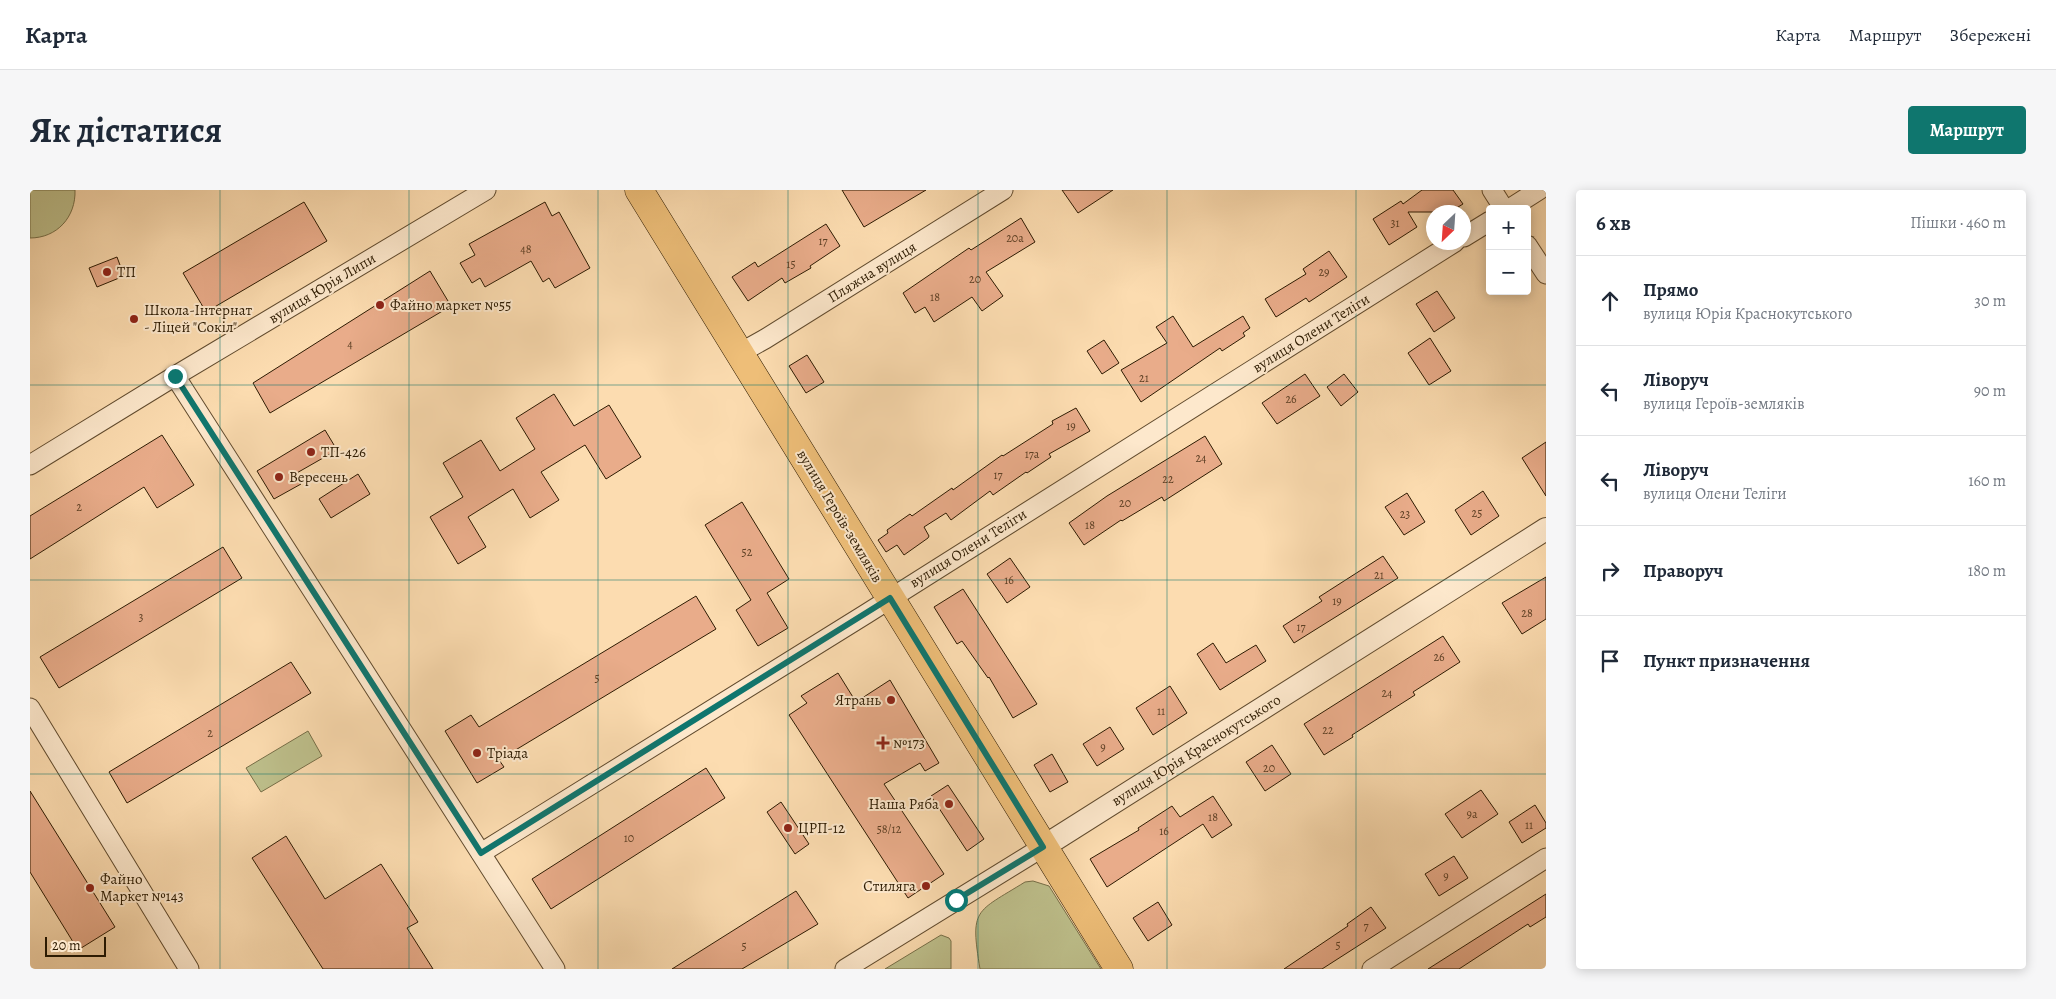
<!DOCTYPE html>
<html lang="uk">
<head>
<meta charset="utf-8">
<style>
  :root { --surface:#fff; --page:#f6f6f7; --text:#1f2937; --muted:#747a83; --line:#e0e1e3; --accent:#0f766e }
  body { margin:0; font-family:Alegreya,serif; background:var(--page); color:var(--text) }
  .controls { position:absolute; right:15px; top:15px; display:grid; overflow:hidden; border-radius:5px; box-shadow:0 2px 12px #0003 }
  .controls button { width:45px; height:45px; display:grid; place-items:center; padding:0; border:0; border-bottom:1px solid var(--line); background:var(--surface); color:var(--text); font:25px sans-serif }
  .compass { position:absolute; left:1396px; top:15px; width:45px; height:45px; border-radius:50%; background:var(--surface); box-shadow:0 2px 12px #0003; rotate:205deg }
  .scale { position:absolute; left:15px; bottom:12px; width:61px; box-sizing:border-box; padding-left:5px; border:2px solid #2d1b02; border-top:0; font-size:14px; line-height:18px; white-space:nowrap; color:#2d1b02; -webkit-text-stroke:4px #fde8cc; paint-order:stroke }
  .stop { position:absolute; width:15px; height:15px; margin:-11px; border:4px solid #0f766e; border-radius:50%; background:#fff }
  .stop.end { background:#0f766e; border-color:#fff; box-shadow:0 1px 5px #0008 }
  .list { margin:0; padding:0; list-style:none }
  h2 { display:flex; justify-content:space-between; align-items:center; height:65px; margin:0; padding:0 20px; font-size:21px }
  h2 small { font-size:16px; font-weight:400; color:var(--muted) }
  .list li { display:grid; grid-template-columns:32px 1fr auto; gap:15px; align-items:center; box-sizing:border-box; height:90px; padding:0 20px; border-top:1px solid var(--line) }
  .list b { display:block; font-size:19px; white-space:nowrap }
  .list p { margin:0; font-size:16px; white-space:nowrap; color:var(--muted) }
  .list em { font-size:16px; font-style:normal; color:var(--muted) }
  .icon { flex:none; width:28px; height:28px; fill:none; stroke:currentColor; stroke-width:2; stroke-linecap:round; stroke-linejoin:round }
  .map { position:relative; flex:none; width:1516px; height:779px; overflow:hidden; border-radius:5px }
  header { display:flex; align-items:center; gap:30px; box-sizing:border-box; height:70px; padding:0 25px; background:var(--surface); border-bottom:1px solid var(--line) }
  header strong { font-size:24px }
  nav { display:flex; gap:28px; margin-inline-start:auto; font-size:18px }
  .intro { display:flex; align-items:center; justify-content:space-between; box-sizing:border-box; height:120px; padding:0 30px }
  h1 { margin:0; font-size:35px }
  .button { padding:12px 22px; border-radius:5px; background:var(--accent); color:#fff; font-size:18px; font-weight:700 }
  main { display:flex; gap:30px; padding:0 30px }
  aside { flex:1; background:var(--surface); border-radius:5px; box-shadow:0 2px 12px #0003 }
  .map>svg:first-child { display:block }
  .green { fill:#bec08c; stroke:#766e47 }
  .building { fill:#e9ac8a; stroke:#2d1b02 }
  .lines { fill:none; stroke-linecap:round; stroke-linejoin:round }
  .minor-casing { stroke:#614b2e; stroke-width:21 }
  .tertiary-casing { stroke:#614b2e; stroke-width:24 }
  .primary-casing { stroke:#2d1b02; stroke-width:29 }
  .minor { stroke:#fde8cc; stroke-width:19 }
  .tertiary { stroke:#fde8cc; stroke-width:22 }
  .primary { stroke:#eebe78; stroke-width:28 }
  .route { stroke:#0f766e; stroke-width:6 }
  .grid { fill:none; stroke:#0f766e; stroke-width:1; stroke-opacity:0.55 }
  .poi-dot { fill:#8f2418; stroke:#fde8cc; stroke-width:2 }
  .labels { text-anchor:middle; stroke-width:4; stroke-linejoin:round; paint-order:stroke }
  .number-label { font-size:12px; fill:#5c3f24 }
  .poi-label { font-size:15px; fill:#2d1b02; stroke:#fde8cc; text-anchor:start }
  .street-label { font-size:15px; fill:#2d1b02; stroke:#fde8cc }
</style>
</head>
<body>
<header>
<strong>Карта</strong>
<nav><a>Карта</a><a>Маршрут</a><a>Збережені</a></nav>
</header>
<div class="intro"><h1>Як дістатися</h1><a class="button">Маршрут</a></div>
<main>
<div class="map">
<svg width="1516" height="779" viewBox="0 0 1516 779">
  <rect width="100%" height="100%" fill="#fcdcb0"/>
  <filter id="stains"><feTurbulence type="fractalNoise" baseFrequency=".004" numOctaves="4"/><feColorMatrix values="0 0 0 0 .2 0 0 0 0 .09 0 0 0 0 .02 0 0 0 .5 -.17"/></filter>
  <radialGradient id="worn" r=".72"><stop offset=".6" stop-color="#630" stop-opacity="0"/><stop offset="1" stop-color="#630" stop-opacity=".3"/></radialGradient>
  <!-- green -->
  <g class="green">
    <path d="M 0,0 L 45,0 C 46,27 27,48 0,48 Z"/>
    <polygon points="278,541 292,566 231,602 216,578"/>
    <path d="M 1003,691 L 1019,696 L 1071,779 L 950,779 C 940,718 945,723 995,692 Z"/>
    <polygon points="911,745 919,748 921,751 921,779 855,779"/>
  </g>
  <!-- building -->
  <g class="building">
    <polygon points="812,0 896,0 834,37"/>
    <polygon points="1032,0 1083,0 1048,23"/>
    <polygon points="1392,0 1423,0 1433,14 1420,22 1378,22 1387,37 1359,55 1343,29 1371,11 1373,14"/>
    <polygon points="274,12 297,51 176,122 153,83"/>
    <polygon points="515,12 522,26 529,22 560,78 525,98 519,88 513,92 501,71 455,97 450,88 442,93 430,73 445,65 439,54"/>
    <polygon points="991,28 1005,52 956,82 973,106 952,121 942,107 904,132 895,117 885,123 873,103 939,58 941,60"/>
    <polygon points="796,34 810,56 780,76 781,78 755,93 752,88 718,111 702,87 725,72 728,77"/>
    <polygon points="1299,61 1317,87 1279,112 1276,108 1246,127 1235,109 1276,84 1273,79"/>
    <polygon points="87,67 94,86 67,97 59,78"/>
    <polygon points="400,81 421,116 240,223 223,193"/>
    <polygon points="1407,101 1425,128 1404,142 1386,114"/>
    <polygon points="1143,126 1163,157 1213,126 1220,138 1213,143 1215,146 1192,161 1190,158 1111,212 1091,180 1137,153 1126,137"/>
    <polygon points="1400,148 1421,181 1399,195 1378,163"/>
    <polygon points="1074,150 1089,173 1072,184 1057,161"/>
    <polygon points="777,165 794,192 776,203 759,176"/>
    <polygon points="1275,184 1290,206 1247,234 1232,213"/>
    <polygon points="1314,184 1328,202 1311,216 1297,197"/>
    <polygon points="524,204 544,236 579,215 611,267 576,289 555,255 511,282 529,310 500,328 483,299 438,327 456,357 428,374 400,327 433,307 413,273 451,250 470,281 505,259 486,228"/>
    <polygon points="1046,218 1060,241 1019,264 1021,267 997,283 996,282 963,305 960,301 921,330 916,323 894,337 899,346 898,348 874,365 867,355 856,362 848,350 858,343 857,340 880,324 882,326 922,298 923,300 972,265 973,266 1023,234 1022,231"/>
    <polygon points="295,240 307,260 265,284 271,294 244,309 227,281"/>
    <polygon points="132,245 164,295 127,318 114,297 0,369 0,326"/>
    <polygon points="1175,246 1192,274 1134,311 1132,307 1092,331 1091,330 1054,355 1039,333 1077,306"/>
    <polygon points="1516,252 1516,306 1492,268"/>
    <polygon points="328,284 340,304 301,328 289,309"/>
    <polygon points="1453,301 1469,326 1441,345 1425,320"/>
    <polygon points="1377,303 1395,332 1374,345 1355,317"/>
    <polygon points="712,312 759,389 737,403 758,438 728,456 706,420 721,410 675,335"/>
    <polygon points="193,357 212,388 29,498 10,467"/>
    <polygon points="1353,366 1368,388 1264,453 1253,436 1292,411 1289,407"/>
    <polygon points="980,368 1000,397 977,413 957,384"/>
    <polygon points="1516,387 1516,429 1492,444 1472,413"/>
    <polygon points="933,399 1007,514 983,528 959,487 958,488 932,451 927,454 904,417"/>
    <polygon points="666,406 686,439 469,570 474,577 447,593 415,541 441,525 449,537"/>
    <polygon points="1413,446 1430,472 1383,502 1385,505 1322,545 1323,547 1294,565 1274,534"/>
    <polygon points="1183,453 1196,473 1226,455 1236,471 1190,500 1167,464"/>
    <polygon points="261,472 281,503 97,613 79,582"/>
    <polygon points="808,483 826,512 860,490 909,573 895,581 890,573 854,594 914,684 878,708 759,525 777,513 771,506"/>
    <polygon points="1140,496 1157,523 1123,545 1106,518"/>
    <polygon points="1080,537 1094,559 1067,576 1053,554"/>
    <polygon points="1242,555 1261,584 1235,601 1216,572"/>
    <polygon points="1022,564 1038,592 1020,602 1004,575"/>
    <polygon points="676,578 695,608 521,719 502,689"/>
    <polygon points="918,595 954,649 937,661 901,606"/>
    <polygon points="1451,600 1468,624 1432,648 1415,624"/>
    <polygon points="0,601 85,737 48,760 0,682"/>
    <polygon points="1183,606 1202,635 1182,648 1173,634 1077,697 1060,669 1109,640 1108,638 1142,616 1150,627"/>
    <polygon points="751,612 779,654 765,664 737,622"/>
    <polygon points="1505,615 1516,633 1516,638 1492,653 1479,632"/>
    <polygon points="256,646 295,709 351,674 388,732 377,738 403,779 293,779 222,668"/>
    <polygon points="1424,666 1438,688 1409,706 1395,684"/>
    <polygon points="766,701 788,734 712,779 642,779"/>
    <polygon points="1516,704 1516,727 1500,737 1498,734 1429,779 1398,779"/>
    <polygon points="1128,712 1142,735 1118,751 1103,728"/>
    <polygon points="1341,717 1356,738 1292,779 1254,779 1318,736 1317,734"/>
  </g>
  <g class="lines">
    <defs>
      <g id="minor">
        <polyline points="1462,0 1474,19"/>
        <polyline points="1479,19 1509,0"/>
        <polyline points="1434,47 1460,31"/>
        <polyline points="1497,55 1516,84"/>
        <polyline points="710,163 735,149 973,0"/>
        <polyline points="145,186 525,779"/>
        <polyline points="0,275 145,186 456,0"/>
        <polyline points="0,518 159,779"/>
        <polyline points="451,663 836,424 1425,52"/>
        <polyline points="815,779 1013,657"/>
        <polyline points="1342,779 1516,668"/>
      </g>
      <polyline id="tertiary" points="1013,657 1516,339"/>
      <polyline id="primary" points="609,0 1089,779"/>
    </defs>
    <!-- minor casing -->
    <use href="#minor" class="minor-casing"/>
    <!-- tertiary casing -->
    <use href="#tertiary" class="tertiary-casing"/>
    <!-- primary casing -->
    <use href="#primary" class="primary-casing"/>
    <!-- minor -->
    <use href="#minor" class="minor"/>
    <!-- tertiary -->
    <use href="#tertiary" class="tertiary"/>
    <!-- primary -->
    <use href="#primary" class="primary"/>
  </g>
  <g class="lines">
    <!-- route -->
    <polyline class="route" points="145,186 451,663 860,408 1013,657 926,710"/>
  </g>
  <!-- grid -->
  <path class="grid" d="M 190,0 L 190,779M 379,0 L 379,779M 568,0 L 568,779M 758,0 L 758,779M 948,0 L 948,779M 1137,0 L 1137,779M 1326,0 L 1326,779M 0,195 L 1516,195M 0,390 L 1516,390M 0,584 L 1516,584"/>
  <!-- markers -->
  <g class="poi-dot">
    <circle cx="77" cy="82" r="5"/>
    <circle cx="350" cy="115" r="5"/>
    <circle cx="104" cy="129" r="5"/>
    <circle cx="281" cy="262" r="5"/>
    <circle cx="249" cy="287" r="5"/>
    <circle cx="861" cy="510" r="5"/>
    <path d="M850.5 545.5h5v5h5v5h-5v5h-5v-5h-5v-5h5z"/>
    <circle cx="447" cy="563" r="5"/>
    <circle cx="919" cy="614" r="5"/>
    <circle cx="758" cy="638" r="5"/>
    <circle cx="896" cy="696" r="5"/>
    <circle cx="60" cy="698" r="5"/>
  </g>
  <g class="labels">
    <!-- number labels -->
    <g class="number-label">
      <text x="1365" y="37">31</text>
      <text x="985" y="52">20а</text>
      <text x="793" y="55">17</text>
      <text x="496" y="63">48</text>
      <text x="761" y="78">15</text>
      <text x="1294" y="86">29</text>
      <text x="945" y="93">20</text>
      <text x="905" y="111">18</text>
      <text x="320" y="158">4</text>
      <text x="1114" y="192">21</text>
      <text x="1261" y="213">26</text>
      <text x="1041" y="240">19</text>
      <text x="1002" y="268">17а</text>
      <text x="1171" y="272">24</text>
      <text x="968" y="289">17</text>
      <text x="1138" y="293">22</text>
      <text x="1095" y="317">20</text>
      <text x="49" y="321">2</text>
      <text x="1447" y="327">25</text>
      <text x="1375" y="328">23</text>
      <text x="1060" y="339">18</text>
      <text x="717" y="366">52</text>
      <text x="1349" y="389">21</text>
      <text x="979" y="394">16</text>
      <text x="1307" y="415">19</text>
      <text x="1497" y="427">28</text>
      <text x="111" y="431">3</text>
      <text x="1271" y="441">17</text>
      <text x="1409" y="471">26</text>
      <text x="567" y="492">5</text>
      <text x="1357" y="507">24</text>
      <text x="1131" y="525">11</text>
      <text x="1298" y="544">22</text>
      <text x="180" y="547">2</text>
      <text x="1073" y="561">9</text>
      <text x="1239" y="582">20</text>
      <text x="1442" y="628">9а</text>
      <text x="1183" y="631">18</text>
      <text x="1499" y="639">11</text>
      <text x="859" y="643">58/12</text>
      <text x="1134" y="645">16</text>
      <text x="599" y="652">10</text>
      <text x="1416" y="690">9</text>
      <text x="1336" y="740">7</text>
      <text x="1308" y="759">5</text>
      <text x="714" y="760">5</text>
    </g>
    <!-- poi labels -->
    <g class="poi-label">
      <text x="87" y="87">ТП</text>
      <text x="360" y="120">Файно маркет №55</text>
      <text x="114" y="125">Школа-Інтернат<tspan x="114" dy="17">- Ліцей "Сокіл"</tspan></text>
      <text x="291" y="267">ТП-426</text>
      <text x="259" y="292">Вересень</text>
      <text x="851" y="515" text-anchor="end">Ятрань</text>
      <text x="863" y="558">№173</text>
      <text x="457" y="568">Тріада</text>
      <text x="909" y="619" text-anchor="end">Наша Ряба</text>
      <text x="768" y="643">ЦРП-12</text>
      <text x="70" y="694">Файно<tspan x="70" dy="17">Маркет №143</tspan></text>
      <text x="886" y="701" text-anchor="end">Стиляга</text>
    </g>
    <!-- street labels -->
    <g class="street-label">
      <text transform="translate(842 82) rotate(-32)" y="5">Пляжна вулиця</text>
      <text transform="translate(292 98) rotate(-31)" y="5">вулиця Юрія Липи</text>
      <text transform="translate(1281 143) rotate(-32)" y="5">вулиця Олени Теліги</text>
      <text transform="translate(810 326) rotate(59)" y="5">вулиця Героїв-земляків</text>
      <text transform="translate(938 358) rotate(-32)" y="5">вулиця Олени Теліги</text>
      <text transform="translate(1166 560) rotate(-32)" y="5">вулиця Юрія Краснокутського</text>
    </g>
  </g>
  <rect width="100%" height="100%" filter="url(#stains)"/>
  <rect width="100%" height="100%" fill="url(#worn)"/>
</svg>
<div class="controls">
<button>+</button>
<button>−</button>
</div>
<svg class="compass" viewBox="-18 -18 36 36"><path d="M0-13l5 13h-10z" fill="#e53935"/><path d="M0 13l5-13h-10z" fill="#747a83"/></svg>
<div class="scale">20 m</div>
<div class="stop" style="left:926px;top:710px"></div>
<div class="stop end" style="left:145px;top:186px"></div>
</div>
<aside>
<h2>6 хв<small>Пішки · 460 m</small></h2>
<ul class="list">
<li><svg class="icon" aria-label="ahead" viewBox="0 0 24 24"><path d="M12 20V5M6 11l6-6 6 6"/></svg><div><b>Прямо</b><p>вулиця Юрія Краснокутського</p></div><em>30 m</em></li>
<li><svg class="icon" aria-label="left" viewBox="0 0 24 24"><path d="M17 20v-9H6M10 6l-5 5 5 5"/></svg><div><b>Ліворуч</b><p>вулиця Героїв-земляків</p></div><em>90 m</em></li>
<li><svg class="icon" aria-label="left" viewBox="0 0 24 24"><path d="M17 20v-9H6M10 6l-5 5 5 5"/></svg><div><b>Ліворуч</b><p>вулиця Олени Теліги</p></div><em>160 m</em></li>
<li><svg class="icon" aria-label="right" viewBox="0 0 24 24"><path d="M7 20v-9h11M14 6l5 5-5 5"/></svg><div><b>Праворуч</b></div><em>180 m</em></li>
<li><svg class="icon" aria-label="arrive" viewBox="0 0 24 24"><path d="M6 21V4h12l-3 4 3 4H6"/></svg><div><b>Пункт призначення</b></div></li>
</ul>
</aside>
</main>
</body>
</html>
